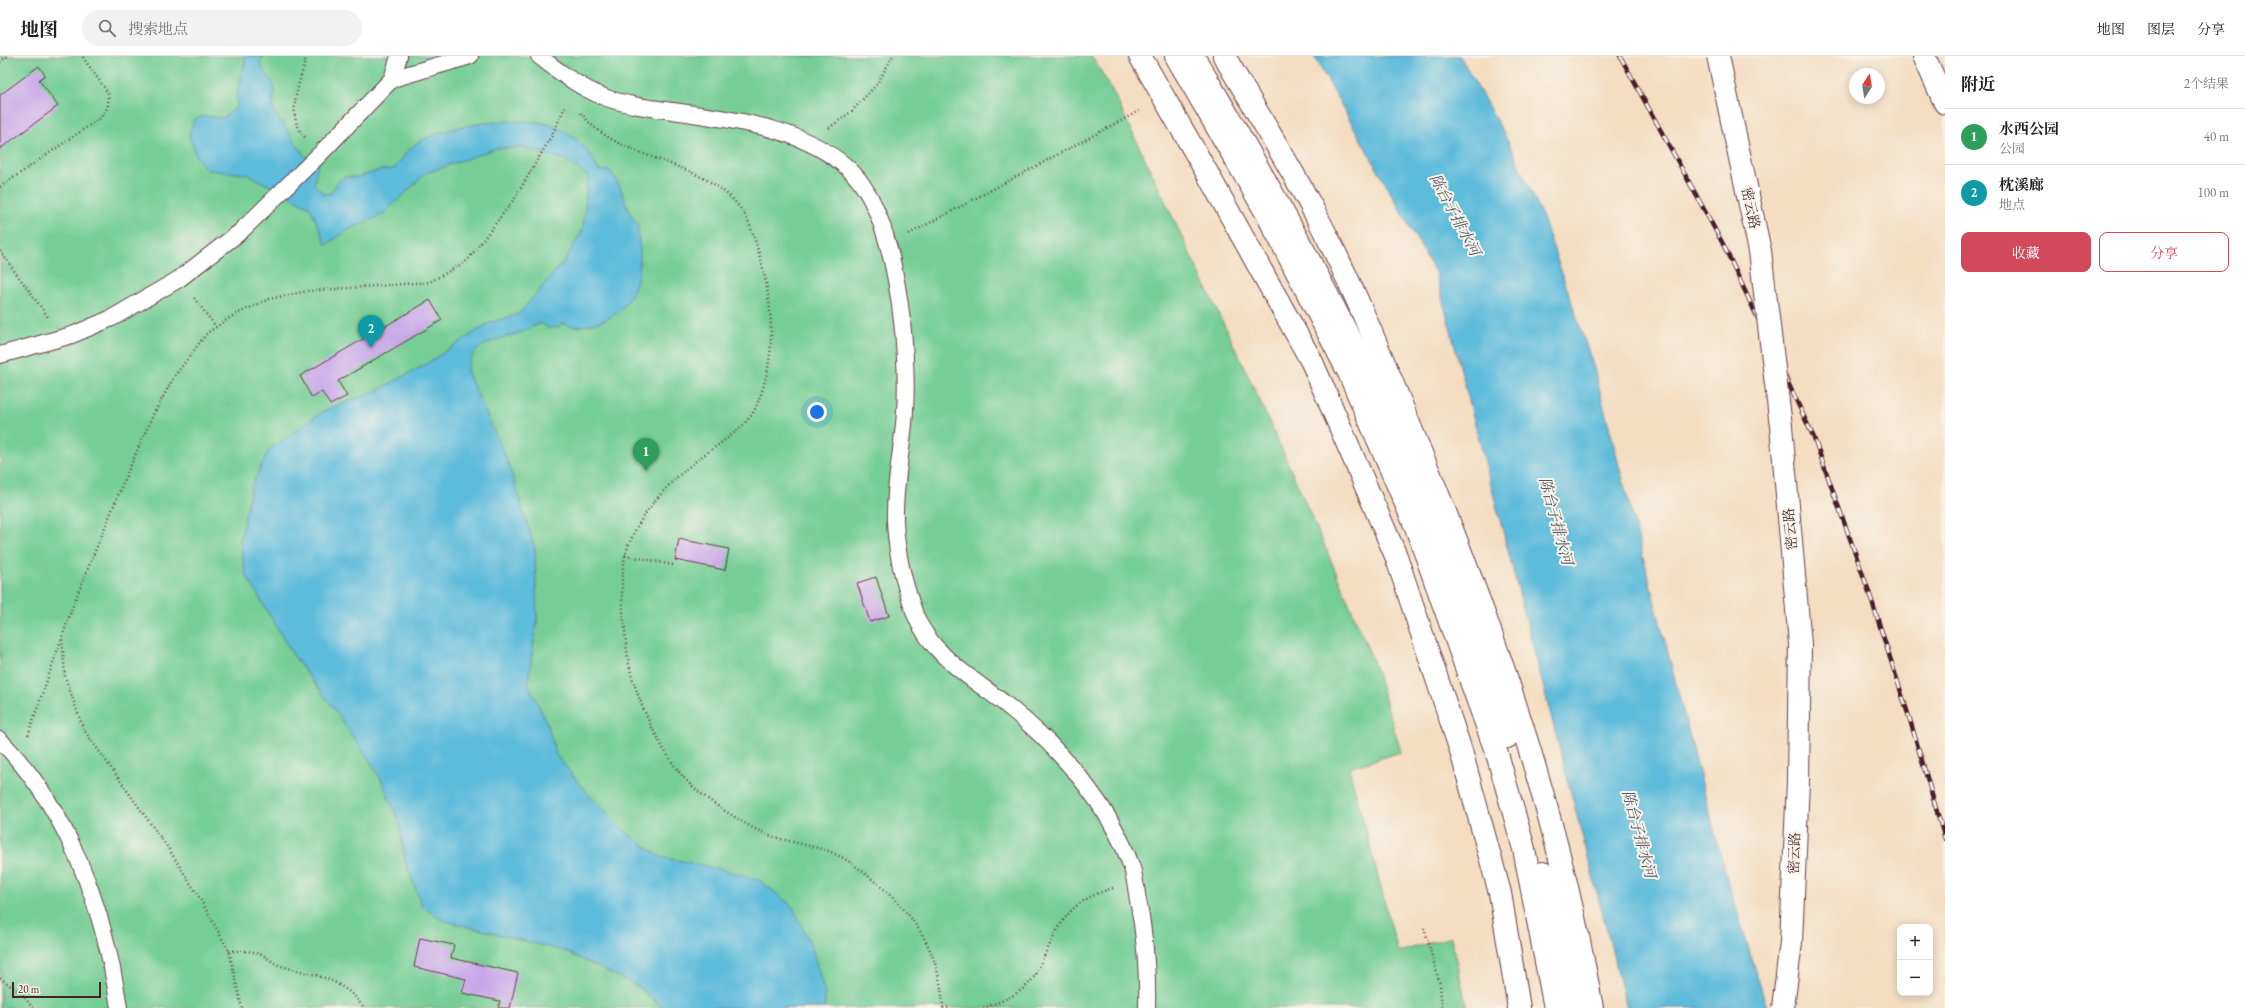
<!DOCTYPE html>
<html lang="zh">
<head>
<meta charset="utf-8">
<style>
  :root { --surface:#fff; --page:#f2f2f2; --text:#222; --muted:#767676; --line:#e0e0e0; --accent:#d1495b }
  body { margin:0; font-family:"EB Garamond","Noto Serif SC",serif; background:var(--page); color:var(--text) }
  .controls { position:absolute; right:12px; bottom:12px; display:grid; overflow:hidden; border-radius:8px; box-shadow:0 2px 10px #0003 }
  .controls button { width:36px; height:36px; display:grid; place-items:center; padding:0; border:0; border-bottom:1px solid var(--line); background:var(--surface); color:var(--text); font:20px sans-serif }
  .compass { position:absolute; left:1849px; top:12px; width:36px; height:36px; border-radius:50%; background:var(--surface); box-shadow:0 2px 10px #0003; rotate:12deg }
  .scale { position:absolute; left:12px; bottom:10px; width:89px; box-sizing:border-box; padding-left:4px; border:2px solid #4a1f2b; border-top:0; font-size:11px; line-height:14px; white-space:nowrap; color:#4a1f2b; -webkit-text-stroke:3px #f7f3e8; paint-order:stroke }
  .you { position:absolute; left:817px; top:356px; width:14px; height:14px; margin:-10px; border:3px solid #fff; border-radius:50%; background:#1a73e8; box-shadow:0 0 0 6px #1a73e833 }
  .badge { display:grid; place-items:center; width:26px; height:26px; border-radius:50%; background:var(--accent); color:#fff; font-size:13px; font-weight:700 }
  .pin { position:absolute; translate:-50% -33px; filter:drop-shadow(0 1px 2px #0008) }
  .pin::after { content:''; position:absolute; top:21px; width:14px; height:12px; background:inherit; clip-path:polygon(0 0,100% 0,50% 100%) }
  .list { margin:0; padding:0; list-style:none }
  h2 { display:flex; justify-content:space-between; align-items:center; height:52px; margin:0; padding:0 16px; font-size:17px }
  h2 small { font-size:13px; font-weight:400; color:var(--muted) }
  .list li { display:grid; grid-template-columns:26px 1fr auto; gap:12px; align-items:center; box-sizing:border-box; height:56px; padding:0 16px; border-top:1px solid var(--line) }
  .list b { display:block; font-size:15px; white-space:nowrap }
  .list p { margin:0; font-size:13px; white-space:nowrap; color:var(--muted) }
  .list em { font-size:13px; font-style:normal; color:var(--muted) }
  .actions { display:flex; gap:8px; padding:12px 16px }
  .actions a { flex:1; padding:9px 0; border:1px solid var(--accent); border-radius:8px; text-align:center; font-size:14px; color:var(--accent) }
  .actions .main { background:var(--accent); color:#fff }
  .icon { flex:none; width:22px; height:22px; fill:none; stroke:currentColor; stroke-width:2; stroke-linecap:round; stroke-linejoin:round }
  .map { position:relative; flex:none; width:1945px; height:952px; overflow:hidden }
  header { display:flex; align-items:center; gap:24px; box-sizing:border-box; height:56px; padding:0 20px; background:var(--surface); border-bottom:1px solid var(--line) }
  header strong { font-size:19px }
  nav { display:flex; gap:22px; margin-inline-start:auto; font-size:14px }
  .search { width:280px; height:36px; background:var(--page); display:flex; align-items:center; gap:10px; box-sizing:border-box; padding:0 14px; border-radius:22px; color:var(--muted); font-size:15px }
  main { display:flex }
  aside { flex:1; background:var(--surface) }
  .map>svg:first-child { display:block }
  .green { fill:#74ce95; stroke:#5f7660 }
  .water { fill:#5dbbdb; stroke:#546d83 }
  .building { fill:#c7a6e8 }
  .lines { fill:none; stroke-linecap:round; stroke-linejoin:round }
  .service-casing { stroke:#643c42; stroke-width:18 }
  .tertiary-casing { stroke:#643c42; stroke-width:24 }
  .trunk-casing { stroke:#643c42; stroke-width:24 }
  .path { stroke:#643c42; stroke-width:2.5; stroke-dasharray:1 3; stroke-linecap:butt }
  .service { stroke:#fff; stroke-width:16 }
  .tertiary { stroke:#fff; stroke-width:22 }
  .trunk { stroke:#fff; stroke-width:22 }
  .rail-casing { stroke:#4a1f2b; stroke-width:4.5 }
  .rail { stroke:#f7f3e8; stroke-width:3; stroke-dasharray:9; stroke-linecap:butt }
  .trunk-bridge-casing { stroke:#643c42; stroke-width:24; stroke-linecap:butt }
  .trunk-bridge { stroke:#fff; stroke-width:22 }
  .labels { text-anchor:middle; stroke-width:4; stroke-linejoin:round; paint-order:stroke }
  .street-label { font-size:14px; fill:#4a1f2b; stroke:#f7f3e8 }
  .water-label { font-size:15px; font-style:italic; fill:#515669; stroke:#f7f3e8 }
</style>
</head>
<body>
<header>
<strong>地图</strong>
<div class="search"><svg class="icon" aria-label="search" viewBox="0 0 24 24"><circle cx="10" cy="10" r="6"/><path d="M15 15l6 6"/></svg>搜索地点</div>
<nav><a>地图</a><a>图层</a><a>分享</a></nav>
</header>
<main>
<div class="map">
<svg width="1945" height="952" viewBox="0 0 1945 952">
  <rect width="100%" height="100%" fill="#f7f3e8"/>
  <filter id="ink" filterUnits="userSpaceOnUse"><feTurbulence type="fractalNoise" baseFrequency=".025" numOctaves="2"/><feDisplacementMap in="SourceGraphic" scale="8" xChannelSelector="R" yChannelSelector="G"/><feConvolveMatrix kernelMatrix="1 2 1 2 8 2 1 2 1" color-interpolation-filters="sRGB"/></filter>
  <filter id="wash" filterUnits="userSpaceOnUse"><feTurbulence type="fractalNoise" baseFrequency=".012" numOctaves="4" result="noise"/><feDisplacementMap in="SourceGraphic" scale="16" xChannelSelector="R" yChannelSelector="G"/><feGaussianBlur stdDeviation="0.9" result="paint"/><feColorMatrix in="noise" values="0 0 0 0 0 0 0 0 0 0 0 0 0 0 0 0 0 1.4 0 .05"/><feComposite in="paint" operator="in"/></filter>
  <g filter="url(#wash)">
    <rect width="100%" height="100%" fill="#f4ddc1"/>
    <!-- green -->
    <polygon class="green" points="0,0 1092,0 1112,34 1256,336 1327,495 1373,605 1401,696 1349,712 1398,896 1451,881 1467,952 0,952"/>
    <!-- water -->
    <g class="water">
      <path d="M 246,0 L 264,0 L 260,5 L 262,13 L 269,21 L 275,32 L 273,54 L 306,102 L 318,108 L 314,128 L 324,138 L 331,137 L 337,127 L 344,121 L 358,121 L 381,114 L 394,113 C 400,106 405,97 412,91 C 436,69 520,59 550,69 C 572,77 590,92 598,114 L 610,115 C 625,132 624,155 638,168 C 637,178 640,187 640,198 C 641,229 627,259 596,267 C 584,270 574,273 563,267 L 559,271 L 547,272 L 542,267 C 533,269 527,275 519,277 C 498,284 470,286 467,315 L 509,409 L 535,493 L 537,566 L 528,627 L 547,667 L 556,699 L 588,738 L 625,775 L 660,801 L 721,813 L 759,824 L 792,850 L 811,889 L 825,938 L 825,952 L 663,952 L 638,930 L 564,895 L 442,864 L 422,850 L 405,805 L 399,765 L 380,721 L 337,657 L 293,599 L 245,517 L 240,486 L 251,431 L 269,394 L 323,355 L 374,336 L 423,310 L 489,267 L 519,258 L 565,204 L 583,173 L 588,120 L 564,103 L 524,92 L 497,92 L 426,117 L 382,159 L 348,174 L 326,189 L 310,151 L 247,118 L 207,114 L 197,102 L 189,79 L 194,63 L 204,60 L 223,62 L 237,51 L 237,40 Z"/>
      <polygon points="1314,0 1460,0 1508,85 1543,162 1593,309 1725,816 1767,952 1627,952 1436,218"/>
    </g>
    <g id="blocks">
      <!-- building -->
      <g class="building">
        <polygon points="39,10 45,19 39,24 58,50 0,93 0,39"/>
        <polygon points="430,244 442,264 338,325 347,340 330,349 322,336 312,342 300,320"/>
        <polygon points="679,483 729,493 725,514 675,504"/>
        <polygon points="876,521 889,560 870,566 857,527"/>
        <polygon points="420,882 454,889 451,902 518,917 510,952 498,952 500,945 462,937 466,923 414,911"/>
      </g>
    </g>
  </g>
  <g filter="url(#ink)">
    <use href="#blocks" fill-opacity="0" stroke="#643c42" stroke-width="1"/>
    <g class="lines">
      <defs>
        <g id="service">
          <path d="M 539,0 C 559,16 579,31 604,41 C 625,49 650,52 673,55 C 733,64 806,71 852,116 C 897,162 909,292 905,355 C 903,392 894,427 895,464 C 896,496 904,528 915,558 C 930,598 972,622 1004,647 C 1057,689 1110,748 1132,812 C 1135,822 1136,833 1138,844 C 1145,880 1148,915 1147,952"/>
          <polyline points="392,23 470,0"/>
          <polyline points="0,299 72,279 112,262 179,223 240,176 321,97 392,23 399,0"/>
          <path d="M 0,684 C 70,755 105,856 119,952"/>
        </g>
        <g id="tertiary">
          <polyline points="1140,0 1206,115 1312,306 1396,500 1461,695 1500,837 1519,952"/>
          <polyline points="1176,0 1266,156 1349,317 1416,471 1498,701 1524,793 1555,952"/>
          <path d="M 1193,0 C 1267,125 1338,251 1398,383 C 1441,479 1475,581 1507,681"/>
          <path d="M 1224,0 C 1255,53 1288,106 1317,161 C 1356,235 1387,314 1419,392 C 1495,574 1558,757 1592,952"/>
          <polyline points="1543,817 1574,952"/>
        </g>
        <polyline id="trunk" points="1924,0 1945,47"/>
      </defs>
      <!-- service casing -->
      <use href="#service" class="service-casing"/>
      <!-- tertiary casing -->
      <use href="#tertiary" class="tertiary-casing"/>
      <!-- trunk casing -->
      <use href="#trunk" class="trunk-casing"/>
      <!-- path -->
      <g class="path">
        <polyline points="0,6 8,0"/>
        <path d="M 581,57 C 621,110 711,100 746,161 C 752,173 756,188 760,201 C 772,247 777,292 761,338 C 758,345 756,353 751,360 C 734,381 711,392 691,409 C 663,432 634,465 625,501 C 620,524 622,550 625,573 C 626,591 628,610 634,627 C 643,658 669,710 693,731 C 709,745 729,758 748,769 C 775,785 799,786 828,795 C 845,801 860,813 873,824 C 916,859 940,896 943,952"/>
        <polyline points="829,72 852,55 877,28 893,0"/>
        <path d="M 305,81 C 283,59 302,25 306,0"/>
        <polyline points="0,131 100,62 108,51 108,37 82,0"/>
        <polyline points="909,178 1139,55"/>
        <polyline points="0,195 48,261"/>
        <polyline points="194,242 216,271"/>
        <polyline points="625,499 673,509"/>
        <polyline points="28,679 61,584"/>
        <polyline points="1424,872 1440,929 1442,952"/>
        <path d="M 229,895 C 240,895 251,894 262,899 C 268,902 274,908 281,910 C 314,919 342,921 364,952"/>
        <polyline points="0,922 22,938 33,952"/>
        <polyline points="242,952 229,895 199,841 168,792 84,674 65,621 62,581 75,544 126,420 152,361 174,321 207,277 234,259 269,243 308,235 430,226 467,205 515,142 551,81 566,49"/>
        <polyline points="943,952 950,952"/>
        <path d="M 983,952 C 1000,946 1019,939 1031,925 C 1037,918 1040,908 1044,900 C 1063,862 1070,845 1113,832"/>
      </g>
      <!-- service -->
      <use href="#service" class="service"/>
      <!-- tertiary -->
      <use href="#tertiary" class="tertiary"/>
      <!-- trunk -->
      <use href="#trunk" class="trunk"/>
      <defs>
        <polyline id="rail" points="1620,0 1723,188 1814,382 1868,533 1910,664 1945,783"/>
      </defs>
      <!-- rail casing -->
      <use href="#rail" class="rail-casing"/>
      <!-- rail -->
      <use href="#rail" class="rail"/>
      <defs>
        <polyline id="trunk-bridge" points="1718,0 1760,195 1781,370 1800,588 1798,725 1791,886 1783,952"/>
      </defs>
      <!-- trunk-bridge casing -->
      <use href="#trunk-bridge" class="trunk-bridge-casing"/>
      <!-- trunk-bridge -->
      <use href="#trunk-bridge" class="trunk-bridge"/>
    </g>
  </g>
  <g class="labels">
    <!-- street labels -->
    <g class="street-label">
      <text transform="translate(1751 152) rotate(78)" y="5">密云路</text>
      <text transform="translate(1790 473) rotate(-95)" y="5">密云路</text>
      <text transform="translate(1794 797) rotate(-88)" y="5">密云路</text>
    </g>
    <!-- water labels -->
    <g class="water-label">
      <text transform="translate(1455 159) rotate(62)" y="5">陈台子排水河</text>
      <text transform="translate(1556 465) rotate(75)" y="5">陈台子排水河</text>
      <text transform="translate(1639 778) rotate(75)" y="5">陈台子排水河</text>
    </g>
  </g>
</svg>
<div class="controls">
<button>+</button>
<button>−</button>
</div>
<svg class="compass" viewBox="-18 -18 36 36"><path d="M0-13l5 13h-10z" fill="#e53935"/><path d="M0 13l5-13h-10z" fill="#767676"/></svg>
<div class="scale">20 m</div>
<div class="you"></div>
<div class="pin badge" style="left:646px;top:415px;background:#2e9e5b">1</div>
<div class="pin badge" style="left:371px;top:292px;background:#0f9aa8">2</div>
</div>
<aside>
<h2>附近<small>2个结果</small></h2>
<ul class="list">
<li><span class="badge" style="background:#2e9e5b">1</span><div><b>水西公园</b><p>公园</p></div><em>40 m</em></li>
<li><span class="badge" style="background:#0f9aa8">2</span><div><b>枕溪廊</b><p>地点</p></div><em>100 m</em></li>
</ul>
<div class="actions"><a class="main">收藏</a><a>分享</a></div>
</aside>
</main>
</body>
</html>
